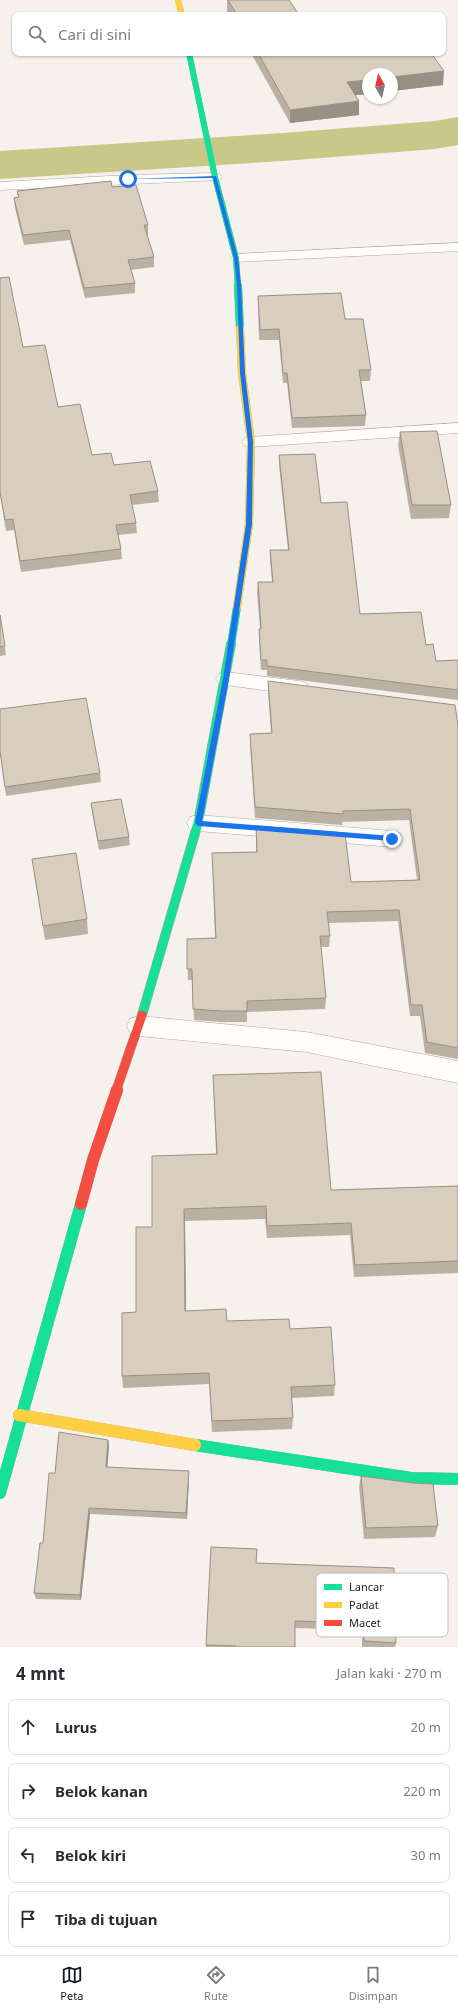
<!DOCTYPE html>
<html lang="id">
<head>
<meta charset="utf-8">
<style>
  :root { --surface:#fff; --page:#f7f7f7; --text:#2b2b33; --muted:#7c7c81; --line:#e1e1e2; --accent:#111827 }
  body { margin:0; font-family:"Noto Sans",sans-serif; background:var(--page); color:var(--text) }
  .compass { position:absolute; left:362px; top:68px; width:36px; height:36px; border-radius:50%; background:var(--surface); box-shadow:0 1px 3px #0004; rotate:352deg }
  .stop { position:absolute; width:12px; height:12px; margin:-9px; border:3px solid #1a73e8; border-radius:50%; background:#fff }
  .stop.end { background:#1a73e8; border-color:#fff; box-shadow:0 1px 4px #0008 }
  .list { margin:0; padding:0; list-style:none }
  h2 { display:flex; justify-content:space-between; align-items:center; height:52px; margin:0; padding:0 16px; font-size:17px }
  h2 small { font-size:13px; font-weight:400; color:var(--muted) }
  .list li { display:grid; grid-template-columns:26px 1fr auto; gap:12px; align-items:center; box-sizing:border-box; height:56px; margin:0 8px 8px; padding:0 8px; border:1px solid var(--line); border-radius:8px }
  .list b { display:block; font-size:15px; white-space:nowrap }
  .list em { font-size:13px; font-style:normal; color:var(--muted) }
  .icon { flex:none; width:22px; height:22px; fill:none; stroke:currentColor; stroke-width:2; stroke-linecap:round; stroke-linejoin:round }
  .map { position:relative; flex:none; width:458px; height:1647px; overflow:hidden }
  .search { position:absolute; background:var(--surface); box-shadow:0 1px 3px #0004; left:12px; right:12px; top:12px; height:44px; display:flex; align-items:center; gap:10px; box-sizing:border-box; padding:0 14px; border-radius:8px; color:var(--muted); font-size:15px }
  .sheet { height:308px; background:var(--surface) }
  nav { display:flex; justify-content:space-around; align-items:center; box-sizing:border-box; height:56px; border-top:1px solid var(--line); background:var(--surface); font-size:11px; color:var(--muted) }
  nav a { display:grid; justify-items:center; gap:2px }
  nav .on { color:var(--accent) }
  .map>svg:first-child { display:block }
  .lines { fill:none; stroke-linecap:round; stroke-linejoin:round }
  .river { fill:#c9c889; fill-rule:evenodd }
  .lane-casing { stroke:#aca7a4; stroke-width:1 }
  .street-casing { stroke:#aca7a4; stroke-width:1 }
  .fast-far3-casing { stroke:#aca7a4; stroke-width:6 }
  .fast-far2-casing { stroke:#aca7a4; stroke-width:8 }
  .fast-far1-casing { stroke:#aca7a4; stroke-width:10 }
  .fast-casing { stroke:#aca7a4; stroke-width:12 }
  .slow-far2-casing { stroke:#aca7a4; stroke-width:6 }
  .slow-far1-casing { stroke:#aca7a4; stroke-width:8 }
  .slow-casing { stroke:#aca7a4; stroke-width:12 }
  .jam-far1-casing { stroke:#aca7a4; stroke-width:10 }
  .jam-casing { stroke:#aca7a4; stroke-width:12 }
  .lane { fill:#fefdfc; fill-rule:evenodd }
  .street { fill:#fefdfc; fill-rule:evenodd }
  .fast-far3 { stroke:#16e098; stroke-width:6 }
  .fast-far2 { stroke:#16e098; stroke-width:8 }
  .fast-far1 { stroke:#16e098; stroke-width:9 }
  .fast { stroke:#16e098; stroke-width:12 }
  .slow-far2 { stroke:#ffcf43; stroke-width:6 }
  .slow-far1 { stroke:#ffcf43; stroke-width:8 }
  .slow { stroke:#ffcf43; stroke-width:12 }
  .jam-far1 { stroke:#f24e42; stroke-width:9 }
  .jam { stroke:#f24e42; stroke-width:12 }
  .wall { fill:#bbb1a3 }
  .shaded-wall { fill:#989084 }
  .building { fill:#d9cebd; stroke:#989084 }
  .route { fill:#1a73e8 }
  .key { fill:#fff; stroke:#bebcbc; stroke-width:1 }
  .key-label { font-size:11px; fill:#25211f }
</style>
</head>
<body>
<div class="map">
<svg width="458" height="1647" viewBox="0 0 458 1647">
  <rect width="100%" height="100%" fill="#f7f1ed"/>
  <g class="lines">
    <!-- river -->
    <polygon class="river" points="458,117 458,145 435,149 283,161 0,179 0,151 283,133 435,121"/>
    <defs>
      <polygon id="lane" points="458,243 458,251 236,262 230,258 236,254"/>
      <g id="street">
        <polygon points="215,173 220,174 222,177 220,180 0,190 0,182 128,175"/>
        <polygon points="458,423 458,433 251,447 245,446 242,442 245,438 251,437"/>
        <polygon points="226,672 299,681 306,683 309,688 306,693 299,695 219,684 216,679 219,674"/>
        <polygon points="198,815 392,831 400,833 403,839 400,845 392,847 198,831 190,829 187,823 190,817"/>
        <polygon points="139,1016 306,1032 458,1061 458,1083 306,1052 139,1036 130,1033 127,1026 130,1019"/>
      </g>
      <polyline id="fast-far3" points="189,53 215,177 236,258 238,287"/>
      <g id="fast-far2">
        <polyline points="238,286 240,329"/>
        <polyline points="231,645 237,607"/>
      </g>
      <polyline id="fast-far1" points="142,1015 198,823 231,644"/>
      <g id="fast">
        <polyline points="195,1445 411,1478 458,1479"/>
        <polyline points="0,1493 81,1204"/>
      </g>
      <polyline id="slow-far2" points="178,0 182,15"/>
      <polyline id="slow-far1" points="237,607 249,524 251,442 242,373 240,329"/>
      <polyline id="slow" points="19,1415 195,1445"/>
      <polyline id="jam-far1" points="116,1091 142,1015"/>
      <polyline id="jam" points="81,1204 93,1160 117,1090"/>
    </defs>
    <!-- lane casing -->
    <use href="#lane" class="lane-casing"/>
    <!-- street casing -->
    <use href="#street" class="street-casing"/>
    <!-- fast-far3 casing -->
    <use href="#fast-far3" class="fast-far3-casing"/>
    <!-- fast-far2 casing -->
    <use href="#fast-far2" class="fast-far2-casing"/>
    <!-- fast-far1 casing -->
    <use href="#fast-far1" class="fast-far1-casing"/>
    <!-- fast casing -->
    <use href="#fast" class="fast-casing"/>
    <!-- slow-far2 casing -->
    <use href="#slow-far2" class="slow-far2-casing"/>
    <!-- slow-far1 casing -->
    <use href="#slow-far1" class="slow-far1-casing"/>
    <!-- slow casing -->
    <use href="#slow" class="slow-casing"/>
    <!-- jam-far1 casing -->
    <use href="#jam-far1" class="jam-far1-casing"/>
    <!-- jam casing -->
    <use href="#jam" class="jam-casing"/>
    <!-- lane -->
    <use href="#lane" class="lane"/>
    <!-- street -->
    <use href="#street" class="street"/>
    <!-- fast-far3 -->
    <use href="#fast-far3" class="fast-far3"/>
    <!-- fast-far2 -->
    <use href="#fast-far2" class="fast-far2"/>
    <!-- fast-far1 -->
    <use href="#fast-far1" class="fast-far1"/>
    <!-- fast -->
    <use href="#fast" class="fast"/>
    <!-- slow-far2 -->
    <use href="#slow-far2" class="slow-far2"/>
    <!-- slow-far1 -->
    <use href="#slow-far1" class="slow-far1"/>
    <!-- slow -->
    <use href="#slow" class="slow"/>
    <!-- jam-far1 -->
    <use href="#jam-far1" class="jam-far1"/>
    <!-- jam -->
    <use href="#jam" class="jam"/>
  </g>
  <!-- wall -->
  <g class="wall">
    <polygon points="227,0 289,0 299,15 229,15 227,12"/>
    <polygon points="251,53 323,53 324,55 443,85 392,91 392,74 368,74 368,94 355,95 359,101 359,115 290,123"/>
    <polygon points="112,187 148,225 148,235 147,235 154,257 154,267 131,270 135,283 135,293 85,298 70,240 24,245 15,208 14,198 18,197 17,191"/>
    <polygon points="0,278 23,347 58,407 92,455 114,465 158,491 159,502 132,505 136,523 137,533 118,535 121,549 122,559 21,572 14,530 6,531 0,494"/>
    <polygon points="258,296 345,319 371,370 370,381 361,381 366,415 365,426 292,428 287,383 283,383 279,340 259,340 258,306"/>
    <polygon points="400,432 451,505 449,518 411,519 398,445"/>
    <polygon points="279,455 321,503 360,614 426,645 436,661 458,660 458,700 267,676 267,670 261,670 259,639 259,629 260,629 257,592 258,582 272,582 270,560 270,550 288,550 279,465"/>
    <polygon points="0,615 6,655 0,656"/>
    <polygon points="268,681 458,725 458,1059 425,1053 420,1016 410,1016 398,921 329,923 330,936 329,947 321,947 326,998 325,1009 247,1012 247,1022 221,1022 194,1020 192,980 188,980 187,939 215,938 212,853 256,852 256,826 351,882 417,880 409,820 342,822 342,825 255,818 250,745 250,734 271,733 268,692"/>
    <polygon points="0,751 100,773 101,782 6,796"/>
    <polygon points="91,803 129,837 130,845 99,850 92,812"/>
    <polygon points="32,859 87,919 88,934 45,940"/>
    <polygon points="213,1075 331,1190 458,1186 458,1273 354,1277 350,1235 267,1238 265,1219 185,1221 186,1311 227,1321 290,1329 335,1385 334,1396 292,1398 293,1418 292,1429 212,1432 209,1384 123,1388 122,1376 136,1312 152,1227 216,1154"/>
    <polygon points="108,1440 109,1446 107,1467 189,1477 187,1519 90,1514 81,1600 36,1599 34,1593 55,1473"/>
    <polygon points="361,1476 413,1483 438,1526 435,1537 364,1539 359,1487"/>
    <polygon points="256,1563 394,1568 396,1643 395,1647 362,1647 362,1630 295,1628 295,1647 206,1647 206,1645"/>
  </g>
  <!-- shaded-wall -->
  <g class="shaded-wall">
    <polygon points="444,71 443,85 392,91 392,77"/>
    <polygon points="368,80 368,94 347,96 347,82"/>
    <polygon points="359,101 359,115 290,123 290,110"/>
    <polygon points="184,1209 185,1221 186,1322 185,1311"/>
    <polygon points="108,1440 109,1446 107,1473 106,1467"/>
    <polygon points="189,1471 189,1477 187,1519 186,1513"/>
    <polygon points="89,1508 90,1514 81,1600 80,1595"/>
  </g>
  <!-- building -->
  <g class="building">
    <polygon points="228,0 289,0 299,15 237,15"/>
    <polygon points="258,53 323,53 324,55 343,53 431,53 444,71 392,77 392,74 368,74 368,80 347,82 359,101 290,110"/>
    <polygon points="111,181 112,187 136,185 148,225 144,225 154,257 128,260 135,283 84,288 69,230 23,235 14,198 19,197 17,191"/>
    <polygon points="9,277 23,347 45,345 58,407 80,404 92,455 111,453 114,465 150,461 158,491 130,495 136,523 116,525 121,549 20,561 13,519 5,520 0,492 0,278"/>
    <polygon points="341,293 345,319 363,319 371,370 359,370 366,415 292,418 287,373 283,373 279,329 260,330 258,296"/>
    <polygon points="437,431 451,505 412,505 400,432"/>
    <polygon points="315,454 321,503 347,502 360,614 421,612 426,645 433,644 436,661 458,660 458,690 267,666 267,660 261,660 259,629 261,629 258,582 273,582 270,550 289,550 279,455"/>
    <polygon points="0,615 5,646 0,647"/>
    <polygon points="268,681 455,705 458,725 458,1048 427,1042 422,1005 411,1005 399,910 327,912 330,936 320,936 326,998 247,1001 247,1011 221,1011 193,1009 192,969 187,969 187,939 216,938 212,853 257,852 256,826 345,833 351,882 420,880 410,809 343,811 343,814 255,807 250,734 272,733"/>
    <polygon points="86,698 100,773 5,787 0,751 0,709"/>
    <polygon points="121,799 129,837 98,841 91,803"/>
    <polygon points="76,853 87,919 43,926 32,859"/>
    <polygon points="321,1072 331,1190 458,1186 458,1261 355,1265 351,1223 267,1226 266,1206 184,1209 185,1311 226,1309 227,1321 289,1319 290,1329 331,1327 335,1385 291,1387 293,1418 212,1421 209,1373 122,1376 122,1313 136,1312 136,1227 152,1227 152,1156 217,1154 213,1075"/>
    <polygon points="59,1432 108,1440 106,1467 189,1471 186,1513 89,1508 80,1595 34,1593 40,1543 43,1543 49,1473 55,1473"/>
    <polygon points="361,1476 413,1483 433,1484 438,1526 366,1528"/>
    <polygon points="211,1547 257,1549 256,1563 394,1568 396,1643 364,1641 363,1623 295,1621 295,1647 236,1647 236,1646 206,1645"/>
  </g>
  <!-- route -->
  <polygon class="route" points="216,176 238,258 241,285 245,373 253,442 252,524 229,679 202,821 392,836 396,839 392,841 198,826 195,823 223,679 246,524 248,442 240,373 237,285 234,258 213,178 126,179"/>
  <!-- legend -->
  <rect x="316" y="1573" width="132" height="64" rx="6" class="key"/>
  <rect x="324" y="1584" width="18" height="6" fill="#16e098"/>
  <rect x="324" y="1602" width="18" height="6" fill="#ffcf43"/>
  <rect x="324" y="1620" width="18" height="6" fill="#f24e42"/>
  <g class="key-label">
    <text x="349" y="1591">Lancar</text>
    <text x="349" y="1609">Padat</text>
    <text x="349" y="1627">Macet</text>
  </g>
</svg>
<svg class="compass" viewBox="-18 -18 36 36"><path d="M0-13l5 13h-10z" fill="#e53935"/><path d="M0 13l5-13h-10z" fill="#7c7c81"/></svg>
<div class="stop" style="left:128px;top:179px"></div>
<div class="stop end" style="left:392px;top:839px"></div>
<div class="search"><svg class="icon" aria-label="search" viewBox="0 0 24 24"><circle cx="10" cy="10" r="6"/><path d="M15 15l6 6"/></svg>Cari di sini</div>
</div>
<section class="sheet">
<h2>4 mnt<small>Jalan kaki · 270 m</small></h2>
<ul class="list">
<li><svg class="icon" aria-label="ahead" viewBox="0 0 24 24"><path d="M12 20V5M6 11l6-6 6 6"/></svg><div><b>Lurus</b></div><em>20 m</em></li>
<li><svg class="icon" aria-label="right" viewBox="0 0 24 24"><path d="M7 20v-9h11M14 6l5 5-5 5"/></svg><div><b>Belok kanan</b></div><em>220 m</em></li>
<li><svg class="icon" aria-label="left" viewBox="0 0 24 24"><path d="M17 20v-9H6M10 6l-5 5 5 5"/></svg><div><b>Belok kiri</b></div><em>30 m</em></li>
<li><svg class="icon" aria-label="arrive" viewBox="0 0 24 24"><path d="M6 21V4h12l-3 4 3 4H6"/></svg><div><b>Tiba di tujuan</b></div></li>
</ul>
</section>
<nav>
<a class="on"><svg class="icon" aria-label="map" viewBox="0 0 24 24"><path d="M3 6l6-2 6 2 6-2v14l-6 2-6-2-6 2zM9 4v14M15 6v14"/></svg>Peta</a>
<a><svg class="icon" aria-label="directions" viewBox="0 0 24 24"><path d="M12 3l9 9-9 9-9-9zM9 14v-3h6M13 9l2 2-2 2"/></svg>Rute</a>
<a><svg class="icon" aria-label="saved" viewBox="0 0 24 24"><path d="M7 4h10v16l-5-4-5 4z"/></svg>Disimpan</a>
</nav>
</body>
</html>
